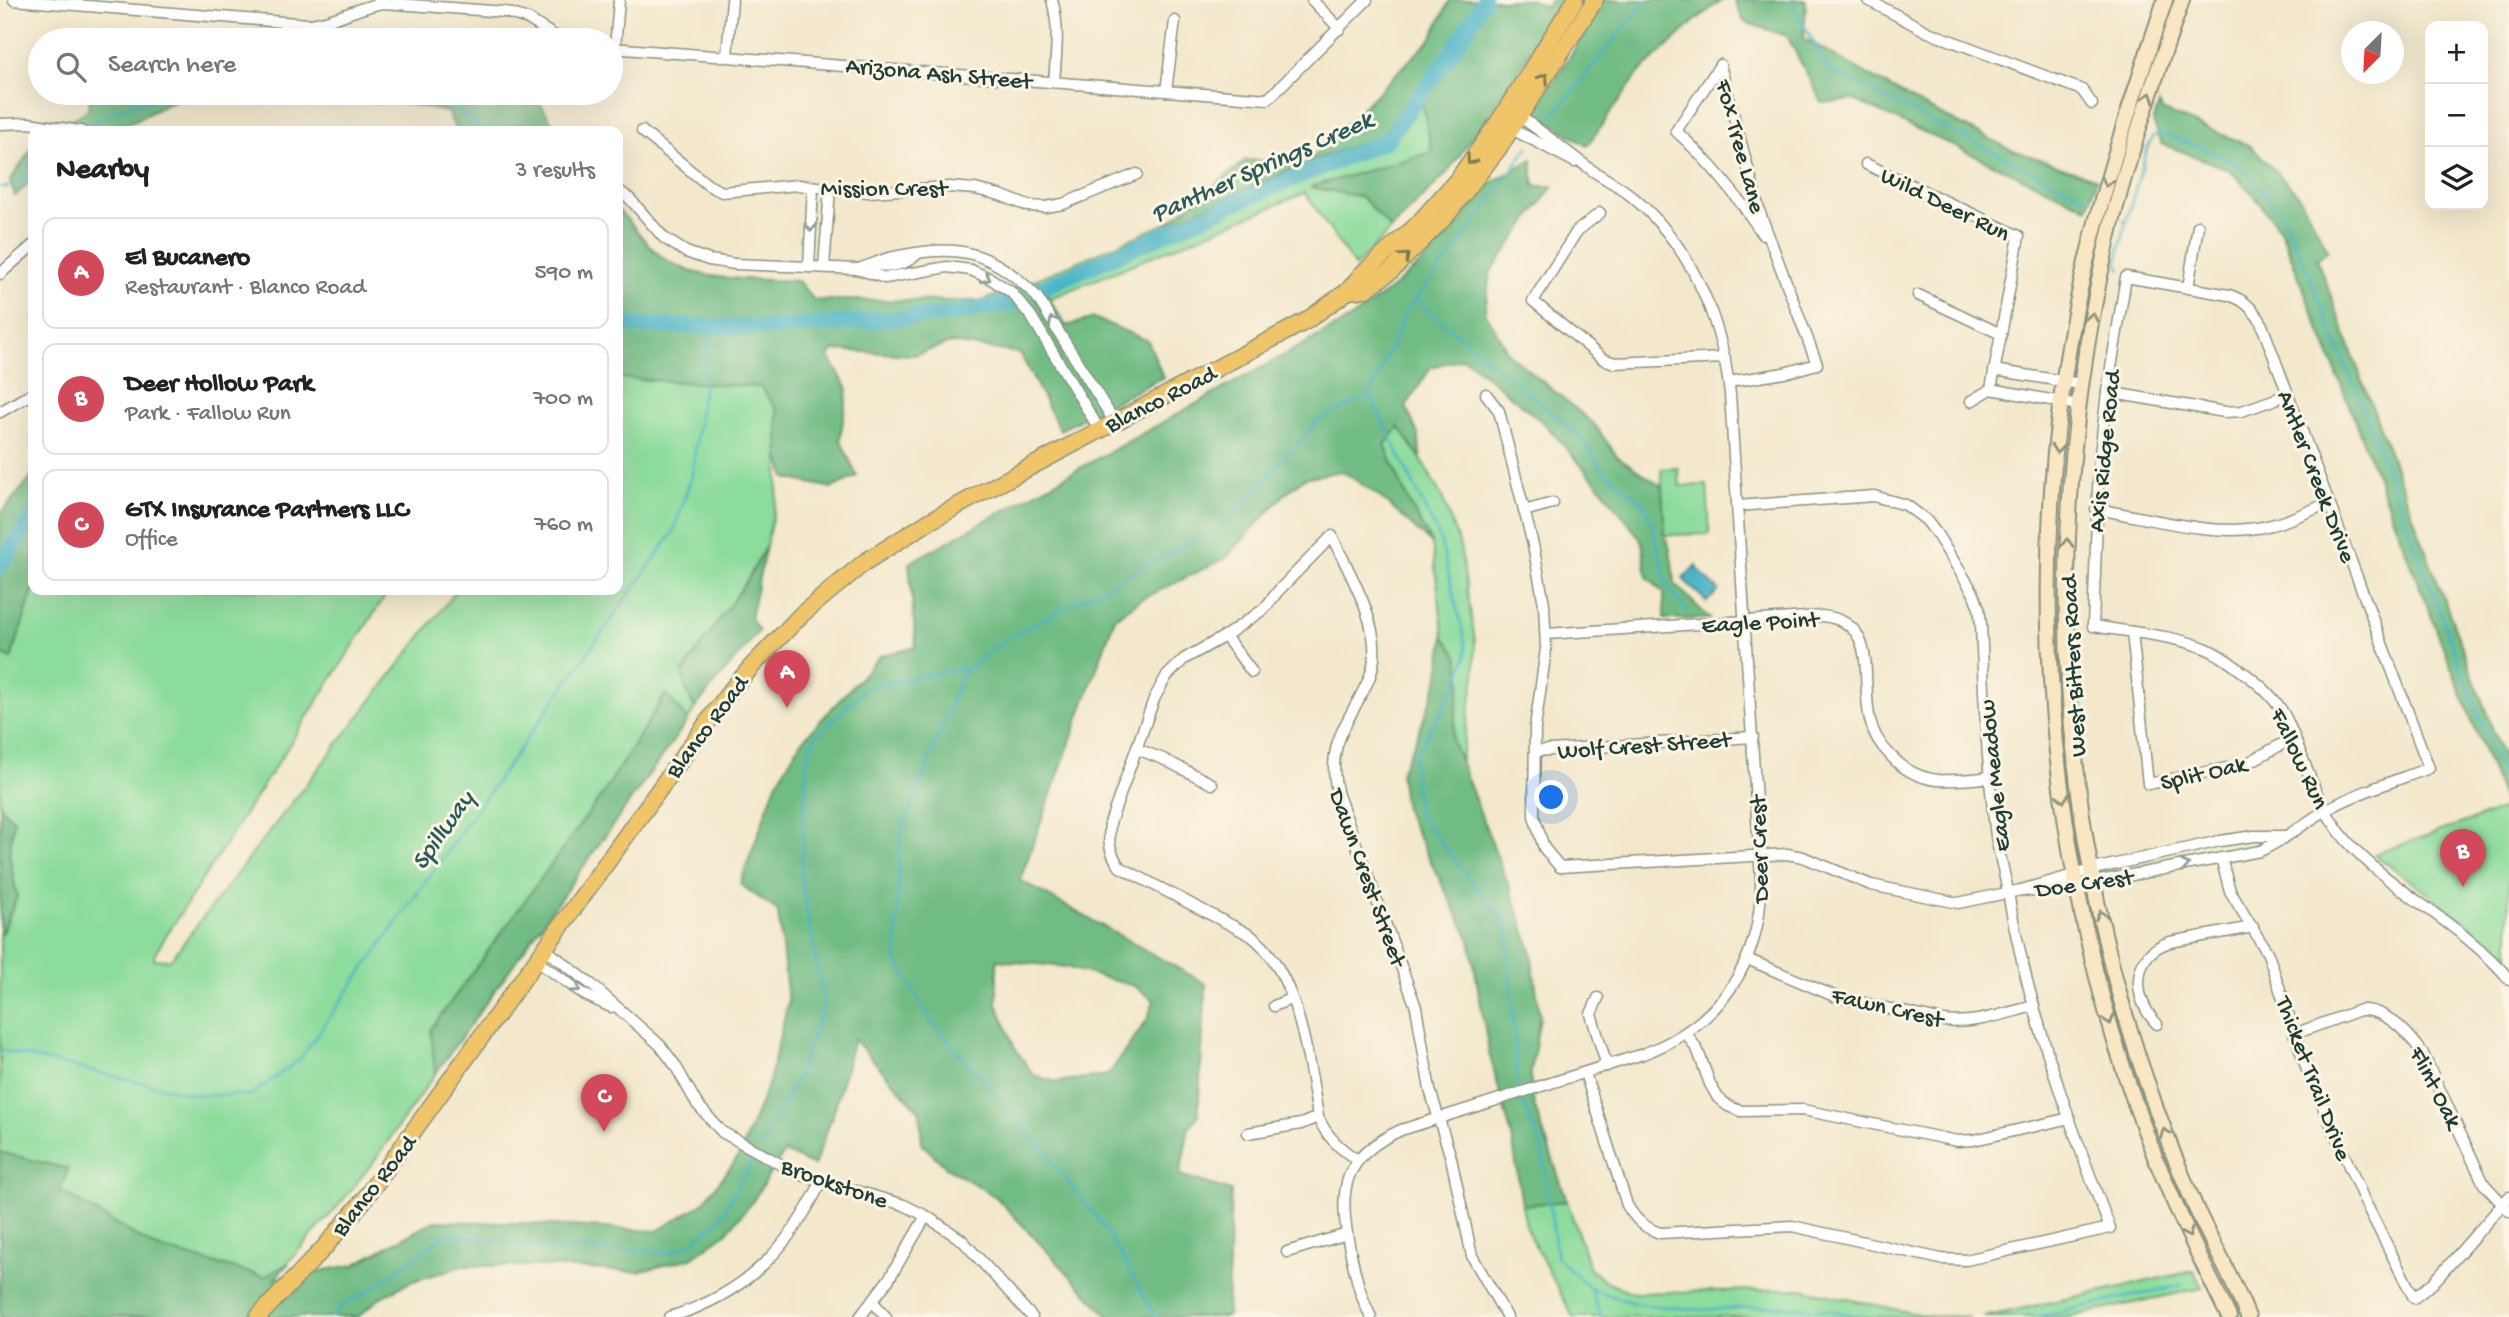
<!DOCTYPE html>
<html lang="en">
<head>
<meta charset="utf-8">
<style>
  :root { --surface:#fff; --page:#f6f6f6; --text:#222; --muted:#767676; --line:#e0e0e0; --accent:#d1495b }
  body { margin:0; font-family:"Gochi Hand",sans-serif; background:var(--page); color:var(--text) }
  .controls { position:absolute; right:21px; top:21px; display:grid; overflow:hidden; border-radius:14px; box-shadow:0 7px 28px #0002 }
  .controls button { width:63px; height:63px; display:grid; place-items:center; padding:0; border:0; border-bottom:2px solid var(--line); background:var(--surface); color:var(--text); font:35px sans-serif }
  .compass { position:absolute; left:2341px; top:21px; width:63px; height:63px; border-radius:50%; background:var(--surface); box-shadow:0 7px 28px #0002; rotate:204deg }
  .you { position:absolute; left:1552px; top:798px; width:24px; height:24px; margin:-18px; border:5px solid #fff; border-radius:50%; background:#1a73e8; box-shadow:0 0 0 10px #1a73e833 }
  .badge { display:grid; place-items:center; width:46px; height:46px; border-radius:50%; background:var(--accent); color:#fff; font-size:23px; font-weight:700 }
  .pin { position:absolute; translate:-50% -58px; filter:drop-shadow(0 2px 4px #0008) }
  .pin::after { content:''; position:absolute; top:37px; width:24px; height:21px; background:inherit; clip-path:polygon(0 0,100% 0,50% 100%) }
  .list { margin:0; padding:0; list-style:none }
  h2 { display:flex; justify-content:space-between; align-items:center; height:91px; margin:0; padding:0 28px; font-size:30px }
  h2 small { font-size:23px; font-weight:400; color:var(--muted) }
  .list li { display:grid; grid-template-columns:46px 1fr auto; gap:21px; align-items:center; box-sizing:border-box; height:112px; margin:0 14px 14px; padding:0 14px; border:2px solid var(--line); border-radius:14px }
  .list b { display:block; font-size:26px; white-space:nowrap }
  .list p { margin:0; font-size:23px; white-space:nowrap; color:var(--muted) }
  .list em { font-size:23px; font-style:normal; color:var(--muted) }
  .icon { flex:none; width:38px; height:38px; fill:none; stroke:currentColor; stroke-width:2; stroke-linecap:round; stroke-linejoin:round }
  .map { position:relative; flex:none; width:2509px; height:1317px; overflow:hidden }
  .search { position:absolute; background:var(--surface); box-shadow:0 7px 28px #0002; left:28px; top:28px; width:595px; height:77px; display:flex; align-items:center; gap:18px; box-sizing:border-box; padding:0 24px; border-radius:38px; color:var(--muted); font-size:26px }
  .panel { position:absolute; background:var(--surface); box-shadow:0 7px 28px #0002; left:28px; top:126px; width:595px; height:469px; border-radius:14px }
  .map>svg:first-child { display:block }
  .green { fill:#8cdc9c; stroke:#568c68; stroke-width:2 }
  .forest { fill:#71bc84; stroke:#487c5c; stroke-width:2; fill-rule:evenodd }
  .water { fill:#49b4c6; stroke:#34787d; stroke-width:2 }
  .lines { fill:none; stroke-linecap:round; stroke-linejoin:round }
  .stream { stroke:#49b4c6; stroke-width:2.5 }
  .river { stroke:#49b4c6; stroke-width:16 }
  .minor-casing { stroke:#899280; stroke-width:13 }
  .secondary-casing { stroke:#899280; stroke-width:18 }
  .primary-casing { stroke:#899280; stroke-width:19 }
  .minor { stroke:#fff; stroke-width:10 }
  .secondary { stroke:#f9e7c3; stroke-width:14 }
  .primary { stroke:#f0c469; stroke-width:16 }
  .oneway { stroke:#7d7a4c }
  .oneway2 { stroke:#8c927c }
  .oneway3 { stroke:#8f9e9a }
  .labels { text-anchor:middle; stroke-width:6; stroke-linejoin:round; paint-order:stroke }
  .street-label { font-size:24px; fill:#1f3d34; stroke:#fcf5e5 }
  .water-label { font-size:26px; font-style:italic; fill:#2a5b58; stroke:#fcf5e5 }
</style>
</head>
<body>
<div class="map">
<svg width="2509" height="1317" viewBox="0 0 2509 1317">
  <rect width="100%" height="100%" fill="#fcf5e5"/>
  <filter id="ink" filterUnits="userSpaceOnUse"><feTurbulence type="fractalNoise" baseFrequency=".0143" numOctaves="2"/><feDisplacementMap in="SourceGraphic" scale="14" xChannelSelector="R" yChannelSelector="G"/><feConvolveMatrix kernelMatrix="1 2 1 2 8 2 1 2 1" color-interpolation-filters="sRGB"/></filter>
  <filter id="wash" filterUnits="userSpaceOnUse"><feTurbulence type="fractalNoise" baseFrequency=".00686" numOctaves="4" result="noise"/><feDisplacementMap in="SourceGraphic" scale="28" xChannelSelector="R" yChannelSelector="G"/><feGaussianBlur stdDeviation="1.57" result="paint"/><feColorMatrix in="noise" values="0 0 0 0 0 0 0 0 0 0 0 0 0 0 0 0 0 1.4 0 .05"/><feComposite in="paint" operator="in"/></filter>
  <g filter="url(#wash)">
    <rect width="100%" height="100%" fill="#f3e8cc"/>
    <!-- green -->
    <g class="green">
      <polygon points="1423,104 1432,152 1312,187 1362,197 1391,229 1355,267 1305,193 1049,299 1037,279 1306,163 1382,135"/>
      <polygon points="620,376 761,387 777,410 779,456 777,496 766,546 686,689 695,708 688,720 665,695 604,792 500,981 374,1161 338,1206 273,1279 155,1247 0,1155 0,937 17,897 9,854 14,820 1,808 0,803 0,653 11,658 33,590 389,590 155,953 154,959 170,960 457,590 618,590 618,378"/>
      <polygon points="1399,427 1421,459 1442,497 1460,546 1475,641 1475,676 1461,760 1452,740 1461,681 1458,656 1444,637 1432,544 1408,501 1385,445"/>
      <polygon points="1678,468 1680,486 1707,485 1710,534 1665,535 1661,469"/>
      <path d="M 2509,807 L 2509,963 C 2469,920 2420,889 2374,854 Z"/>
      <polygon points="1567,1201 1590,1269 1608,1283 1634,1293 1801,1289 1927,1316 1970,1317 1573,1317 1527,1230 1522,1205"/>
      <polygon points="2194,1271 2202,1288 2070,1317 1983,1317"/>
    </g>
    <!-- forest -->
    <g class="forest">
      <polygon points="1450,0 1533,0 1546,8 1551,0 1722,0 1696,20 1639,73 1587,146 1538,115 1538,106 1586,31 1555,14 1491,112 1446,174 1391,229 1362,197 1310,187 1432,152 1423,105 1382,135 1306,163 1165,225 1246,160 1307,163 1431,39"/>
      <polygon points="1734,0 1806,0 1804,38 1918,103 2010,149 2097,179 2088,208 1854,100 1822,103 1787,36 1744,22"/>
      <polygon points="91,93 189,93 136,120 103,131 51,131 88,110"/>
      <polygon points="198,93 530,93 536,96 557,131 456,131 448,112 409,104"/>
      <polygon points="2159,104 2163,111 2251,146 2298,194 2328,250 2317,259 2509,773 2509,807 2506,808 2281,231 2251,192 2228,169 2162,144 2153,122"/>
      <polygon points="33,146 33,179 15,196 10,181"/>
      <path d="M 1532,159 L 1534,186 L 1553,186 L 1490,273 L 1485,312 L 1509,354 L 1594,424 L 1617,456 L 1662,487 L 1665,535 L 1670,549 L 1675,584 L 1710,619 L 1664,619 L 1664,593 L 1647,577 L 1642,541 L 1601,488 L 1546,425 L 1464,358 L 1431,367 L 1406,407 L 1418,434 L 1421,459 L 1399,427 L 1385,445 L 1408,501 L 1432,544 L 1379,496 L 1342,471 L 1304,478 L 1283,496 L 1226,558 L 1140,600 L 1115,618 L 1020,880 L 1206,984 L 1198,1116 L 1189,1127 L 1180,1175 L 1231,1191 L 1227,1317 L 1109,1317 L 996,1197 L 946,1167 L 922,1144 L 920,1112 L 854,1039 L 834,1111 L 814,1166 L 785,1152 L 770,1173 L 753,1201 L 726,1233 L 691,1258 L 638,1272 L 539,1266 L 462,1266 L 410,1282 L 381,1297 L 358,1317 L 0,1317 L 0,1152 L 68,1169 L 60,1191 L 155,1247 L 264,1277 L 289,1263 L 274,1279 L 354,1265 L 434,1221 L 517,1223 L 657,1231 L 702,1204 L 739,1156 L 769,1082 L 788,1002 L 778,911 L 740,884 L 776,784 L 800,743 L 880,656 L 916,647 L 909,563 L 1351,318 L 1397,284 L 1430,255 L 1493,182 ZM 997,960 L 1066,967 L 1134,986 L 1154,1000 L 1147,1020 L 1108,1075 L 1056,1082 L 1033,1075 L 1014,1046 L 997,1004 Z"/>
      <path d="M 618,210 C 631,222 641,238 654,250 C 691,285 750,278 798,281 L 814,300 L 982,301 L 1037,279 L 1066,326 L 1094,318 L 1148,341 L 1163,377 L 1060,430 L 1020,353 L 951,343 L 914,355 L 834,350 L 829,357 L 848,389 L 840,439 L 857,476 L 832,488 L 785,478 L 779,456 L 777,410 L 761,387 L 618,378 Z"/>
      <polygon points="33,475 33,590 11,659 0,653 0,514"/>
      <polygon points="766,546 750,618 759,631 695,708 686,689 682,673 750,576"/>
      <polygon points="1444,637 1458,656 1461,681 1452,740 1515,902 1531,951 1540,1017 1530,1077 1534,1105 1567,1201 1522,1205 1512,1136 1489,1053 1470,940 1405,810 1400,773 1414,744 1438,681"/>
      <polygon points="666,694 688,720 435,1074 431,1029 604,792"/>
      <polygon points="0,803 1,808 14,820 9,854 17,897 0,937"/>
    </g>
    <!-- water -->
    <polygon class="water" points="1696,565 1697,569 1719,590 1707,602 1683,579"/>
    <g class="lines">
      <!-- stream -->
      <g class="stream">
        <polyline points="1790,0 1829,70 2086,198"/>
        <polyline points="404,93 418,100 454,108 486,131"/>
        <polyline points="1549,121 1646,0"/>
        <polyline points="87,126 119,109 178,93"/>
        <path d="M 0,187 C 15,189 23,179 33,168"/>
        <polyline points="2123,220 2126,222 2148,146 2154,136 2164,134 2219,154 2244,170 2280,212 2302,258 2369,422 2505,785"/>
        <polyline points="2121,270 2117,261 2126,223"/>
        <polyline points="1415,299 1581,437 1603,470 1643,503 1652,523 1666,584 1687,612"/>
        <polyline points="1370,395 1440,539 1465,641 1466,657 1454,690 1414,757 1417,812 1507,926 1518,1086"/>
        <polyline points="0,1050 196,1095 251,1095 300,1059 674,531 692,475 711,326"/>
        <polyline points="1524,1105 1542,1147 1557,1258 1591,1289 1637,1304 1701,1310 1778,1306 1834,1311 1863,1317"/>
        <polyline points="760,1146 798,1076 824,1006 801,879 807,759 814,738 865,689 929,674 965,669"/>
        <polyline points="1591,1291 1601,1317"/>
        <polyline points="333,1317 341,1306 375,1287 445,1234 544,1247 670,1253 693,1242 720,1219 753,1158"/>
        <polyline points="1156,1317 1106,1230 1035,1139 932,1023 896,960 900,836 962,674 1007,638 1224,525 1319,420 1370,395 1408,308 1456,249 1528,147"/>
        <polyline points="2037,1317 2182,1285"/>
      </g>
      <!-- river -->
      <g class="river">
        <polyline points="1040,289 1237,202 1387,140 1455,48 1484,0"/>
        <polyline points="618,325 778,328 951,314 1012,303"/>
        <polyline points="0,566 33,516"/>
      </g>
    </g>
  </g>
  <g filter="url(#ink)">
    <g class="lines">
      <defs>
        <g id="minor">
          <path d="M 14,0 L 308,24 C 335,22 357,7 383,3 L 505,12 L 528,19 L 561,40"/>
          <path d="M 1052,0 C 1060,27 1056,54 1054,82"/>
          <polyline points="1312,0 1340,29"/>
          <polyline points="1868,0 1928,32 2082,90 2092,104"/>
          <polyline points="611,48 1268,99 1367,0"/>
          <polyline points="615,48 619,0"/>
          <polyline points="727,55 732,0"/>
          <polyline points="1720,65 1760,213 1817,364 1784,373 1729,382"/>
          <path d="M 1720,65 L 1676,131 C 1710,162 1738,196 1763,235"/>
          <polyline points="1166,91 1175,21"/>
          <polyline points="0,124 29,123 81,131"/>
          <polyline points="1508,127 1575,162"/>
          <polyline points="642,131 708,185 722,192 798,185 868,192 950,187 975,189 1000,195 1028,206 1045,207 1063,204 1137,174"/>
          <polyline points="1866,164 2019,236 1991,389 1971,401"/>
          <polyline points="618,190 630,199 664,238 686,252 709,260 735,264 858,269 885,278 947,267 971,270 991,279 1011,292 1031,316 1099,429"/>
          <polyline points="1600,213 1577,231 1533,301 1603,359 1615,363 1725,358"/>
          <path d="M 875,265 C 892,267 903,266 916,255"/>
          <polyline points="809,267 813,187"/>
          <polyline points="824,267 830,189"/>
          <path d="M 858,269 C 869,266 879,261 889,258 C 954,243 990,248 1037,297 L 1114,421"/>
          <polyline points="0,274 33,245"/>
          <polyline points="2188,288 2198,226"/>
          <polyline points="1918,295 2001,334"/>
          <polyline points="1994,370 2081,384"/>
          <polyline points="1991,389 2078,405"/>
          <polyline points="2107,392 2225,412 2242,411 2287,395"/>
          <polyline points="1486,394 1499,411 1533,545 1544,604 1546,649 1535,728 1534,816 1544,848 1560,867 1787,854 1803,857 1871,885 1958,903 2021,890 2098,868 2220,841 2254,836 2286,836"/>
          <polyline points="0,412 33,393"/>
          <path d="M 2096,509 C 2145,517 2209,536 2257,528 C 2282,524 2305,513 2328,503"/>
          <polyline points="1524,511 1553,503"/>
          <polyline points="2132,632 2148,784 2246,764 2293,738"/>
          <path d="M 1546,634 L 1822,616 C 1881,622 1860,680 1870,720 C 1873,734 1881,746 1891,756 C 1903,769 1920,778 1938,780 C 1956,781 1974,779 1991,777"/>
          <polyline points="1225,636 1252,672"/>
          <polyline points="1137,749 1163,759 1212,784"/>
          <polyline points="1535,751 1753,737"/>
          <polyline points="2221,858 2230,891 2268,954 2307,1070 2364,1200 2414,1298 2433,1283 2509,1197"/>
          <path d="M 2021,890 L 2041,892 L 2260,851 C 2286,839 2303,824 2326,810 C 2358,792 2395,781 2429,768 L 2260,320 C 2251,307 2244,300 2229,295 L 2126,277 L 2107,392 L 2099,464 L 2093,626 C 2128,632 2174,635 2207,649 C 2222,655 2234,666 2247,675 C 2263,687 2277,700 2286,718 C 2306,761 2315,805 2347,841 C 2394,894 2462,923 2509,979"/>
          <polyline points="545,949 592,985 660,1045 675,1065 697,1104 722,1132 798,1174 904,1205 926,1216 962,1240 1032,1317"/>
          <path d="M 1747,959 L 1834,996 L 1943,1021 C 1974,1025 2005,1013 2034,1006"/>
          <polyline points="537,961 585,995 611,1007"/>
          <polyline points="1598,998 1591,1014 1607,1066"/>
          <polyline points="1274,1006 1290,999"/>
          <path d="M 2157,1024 C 2132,999 2130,954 2170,942 L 2253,927"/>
          <polyline points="1686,1033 1698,1051 1710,1084 1718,1098 1728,1106 1740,1111 1803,1110 1957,1141 1974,1140 2070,1118"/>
          <path d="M 2294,1034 L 2360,1010 C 2386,1008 2408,1033 2422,1052 L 2484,1184 L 2509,1211"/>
          <path d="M 1585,1073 L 1627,1205 C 1636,1220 1643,1227 1660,1233 L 1792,1226 L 1941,1259 L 1966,1260 L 2110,1228 C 2068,1120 2028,1008 2008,893 C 2005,874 1999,855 1996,836 C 1987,766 1984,695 1981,624 L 1979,608 L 1973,592 L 1936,533 L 1926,520 L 1906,505 L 1874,496 L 1737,506"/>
          <polyline points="1248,1133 1301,1124 1318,1117"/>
          <path d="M 1358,1160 C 1341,1150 1326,1136 1318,1117 C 1310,1064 1297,968 1250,935 L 1120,867 C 1109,852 1108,841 1110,823 L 1154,699 L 1166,677 L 1184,659 L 1225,636 L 1264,609 L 1279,590 L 1332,536 C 1348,571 1378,620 1374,658 C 1373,673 1366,686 1359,699 C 1340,734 1327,753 1338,795 L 1416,1007 L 1430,1090 L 1451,1158 L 1472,1256 L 1507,1317"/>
          <polyline points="1287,1252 1347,1234"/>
          <polyline points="873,1302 886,1317"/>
          <path d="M 670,1317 C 745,1294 788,1250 821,1182"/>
          <polyline points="860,1317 889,1279 926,1216"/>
          <path d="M 1371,1317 C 1360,1296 1355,1273 1350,1250 C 1338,1190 1341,1157 1401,1130 L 1643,1054 C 1720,1025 1762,963 1761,880 L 1730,394 C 1721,315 1689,240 1625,191 C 1615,184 1604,178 1593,171 C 1567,152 1543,132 1516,114"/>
        </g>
        <g id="secondary">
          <path d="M 2165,0 C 2135,91 2104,182 2083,275 C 2020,558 2045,865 2147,1136 C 2170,1198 2200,1258 2229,1317"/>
          <path d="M 2182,0 C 2157,73 2131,147 2112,222 C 2051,475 2050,741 2119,993 C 2139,1065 2165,1137 2195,1206 C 2212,1243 2233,1279 2248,1317"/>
        </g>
        <g id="primary">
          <polyline points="1348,291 1366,289 1392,270 1446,216 1498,149 1595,0"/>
          <polyline points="258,1317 323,1249 363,1201 728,694 753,665 802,614 865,562 930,521 983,492 1306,321 1348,291 1361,275 1416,226 1458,179 1499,121 1575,0"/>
        </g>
      </defs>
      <!-- minor casing -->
      <use href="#minor" class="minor-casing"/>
      <!-- secondary casing -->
      <use href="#secondary" class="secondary-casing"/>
      <!-- primary casing -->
      <use href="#primary" class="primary-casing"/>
      <!-- minor -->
      <use href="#minor" class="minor"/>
      <!-- secondary -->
      <use href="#secondary" class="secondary"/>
      <!-- primary -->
      <use href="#primary" class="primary"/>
    </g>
    <!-- one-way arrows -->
    <defs><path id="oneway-chevron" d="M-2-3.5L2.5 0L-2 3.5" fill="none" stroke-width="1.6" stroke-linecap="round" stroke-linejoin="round" transform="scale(1.75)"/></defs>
    <g class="oneway">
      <use href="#oneway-chevron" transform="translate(1544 78) rotate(-57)"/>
      <use href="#oneway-chevron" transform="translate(1471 160) rotate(125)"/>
      <use href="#oneway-chevron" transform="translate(1405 257) rotate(-42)"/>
    </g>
    <g class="oneway2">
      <use href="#oneway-chevron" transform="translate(2149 97) rotate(-71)"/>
      <use href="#oneway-chevron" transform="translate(2107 182) rotate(105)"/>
      <use href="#oneway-chevron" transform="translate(2092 317) rotate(-80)"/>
      <use href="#oneway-chevron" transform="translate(2057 449) rotate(95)"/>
      <use href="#oneway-chevron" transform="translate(2067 543) rotate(-89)"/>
      <use href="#oneway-chevron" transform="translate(2063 798) rotate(82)"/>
      <use href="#oneway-chevron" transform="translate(2101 915) rotate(-103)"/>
      <use href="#oneway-chevron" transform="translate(2109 1020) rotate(72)"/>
      <use href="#oneway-chevron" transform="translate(2165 1133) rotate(-111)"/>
      <use href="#oneway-chevron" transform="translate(2188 1233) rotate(65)"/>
    </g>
    <g class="oneway3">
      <use href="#oneway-chevron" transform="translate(811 227) rotate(93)"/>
      <use href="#oneway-chevron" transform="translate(986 278) rotate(26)"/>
      <use href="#oneway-chevron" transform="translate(1053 321) rotate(-121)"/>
      <use href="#oneway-chevron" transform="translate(2185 865) rotate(-11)"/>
      <use href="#oneway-chevron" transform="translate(576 988) rotate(35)"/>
    </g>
  </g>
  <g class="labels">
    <!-- street labels -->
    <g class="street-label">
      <text transform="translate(939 72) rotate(5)" y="8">Arizona Ash Street</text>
      <text transform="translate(1742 146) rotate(75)" y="8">Fox Tree Lane</text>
      <text x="884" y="195">Mission Crest</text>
      <text transform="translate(1946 203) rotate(26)" y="8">Wild Deer Run</text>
      <text transform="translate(1160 398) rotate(-27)" y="8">Blanco Road</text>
      <text transform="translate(2103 451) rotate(-84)" y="8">Axis Ridge Road</text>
      <text transform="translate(2318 476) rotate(69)" y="8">Antler Creek Drive</text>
      <text transform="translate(1760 621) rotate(-3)" y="8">Eagle Point</text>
      <text transform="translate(2072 666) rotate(-93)" y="8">West Bitters Road</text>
      <text transform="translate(706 726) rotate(-53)" y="8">Blanco Road</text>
      <text transform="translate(1644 744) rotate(-4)" y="8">Wolf Crest Street</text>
      <text transform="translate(2301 758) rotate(65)" y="8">Fallow Run</text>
      <text transform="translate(2203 772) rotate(-13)" y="8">Split Oak</text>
      <text transform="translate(1993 776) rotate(-96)" y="8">Eagle Meadow</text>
      <text transform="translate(1758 849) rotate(-92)" y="8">Deer Crest</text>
      <text transform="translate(1369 877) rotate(70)" y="8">Dawn Crest Street</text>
      <text transform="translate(2084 882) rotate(-8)" y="8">Doe Crest</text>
      <text transform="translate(1888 1006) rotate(13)" y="8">Fawn Crest</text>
      <text transform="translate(2315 1078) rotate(69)" y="8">Thicket Trail Drive</text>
      <text transform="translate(2437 1087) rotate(63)" y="8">Flint Oak</text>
      <text transform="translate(835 1182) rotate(19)" y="8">Brookstone</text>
      <text transform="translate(373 1185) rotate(-52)" y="8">Blanco Road</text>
    </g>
    <!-- water labels -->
    <g class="water-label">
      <text transform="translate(1261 165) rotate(-24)" y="9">Panther Springs Creek</text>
      <text transform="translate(441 829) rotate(-55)" y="9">Spillway</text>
    </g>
  </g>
</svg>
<div class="controls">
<button>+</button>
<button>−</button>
<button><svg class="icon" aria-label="layers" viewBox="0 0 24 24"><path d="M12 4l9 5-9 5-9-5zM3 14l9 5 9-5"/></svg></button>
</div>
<svg class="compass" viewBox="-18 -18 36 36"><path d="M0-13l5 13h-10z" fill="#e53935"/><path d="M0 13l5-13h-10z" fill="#767676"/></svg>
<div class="you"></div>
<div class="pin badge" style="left:787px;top:708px">A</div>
<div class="pin badge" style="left:2463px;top:887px">B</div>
<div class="pin badge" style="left:604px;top:1132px">C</div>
<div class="search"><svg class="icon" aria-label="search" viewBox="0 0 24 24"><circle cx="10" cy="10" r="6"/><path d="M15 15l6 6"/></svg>Search here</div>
<section class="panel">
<h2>Nearby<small>3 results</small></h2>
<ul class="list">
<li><span class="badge">A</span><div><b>El Bucanero</b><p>Restaurant · Blanco Road</p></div><em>590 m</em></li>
<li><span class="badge">B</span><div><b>Deer Hollow Park</b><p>Park · Fallow Run</p></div><em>700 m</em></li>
<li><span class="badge">C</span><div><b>GTX Insurance Partners LLC</b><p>Office</p></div><em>760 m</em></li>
</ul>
</section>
</div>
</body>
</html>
